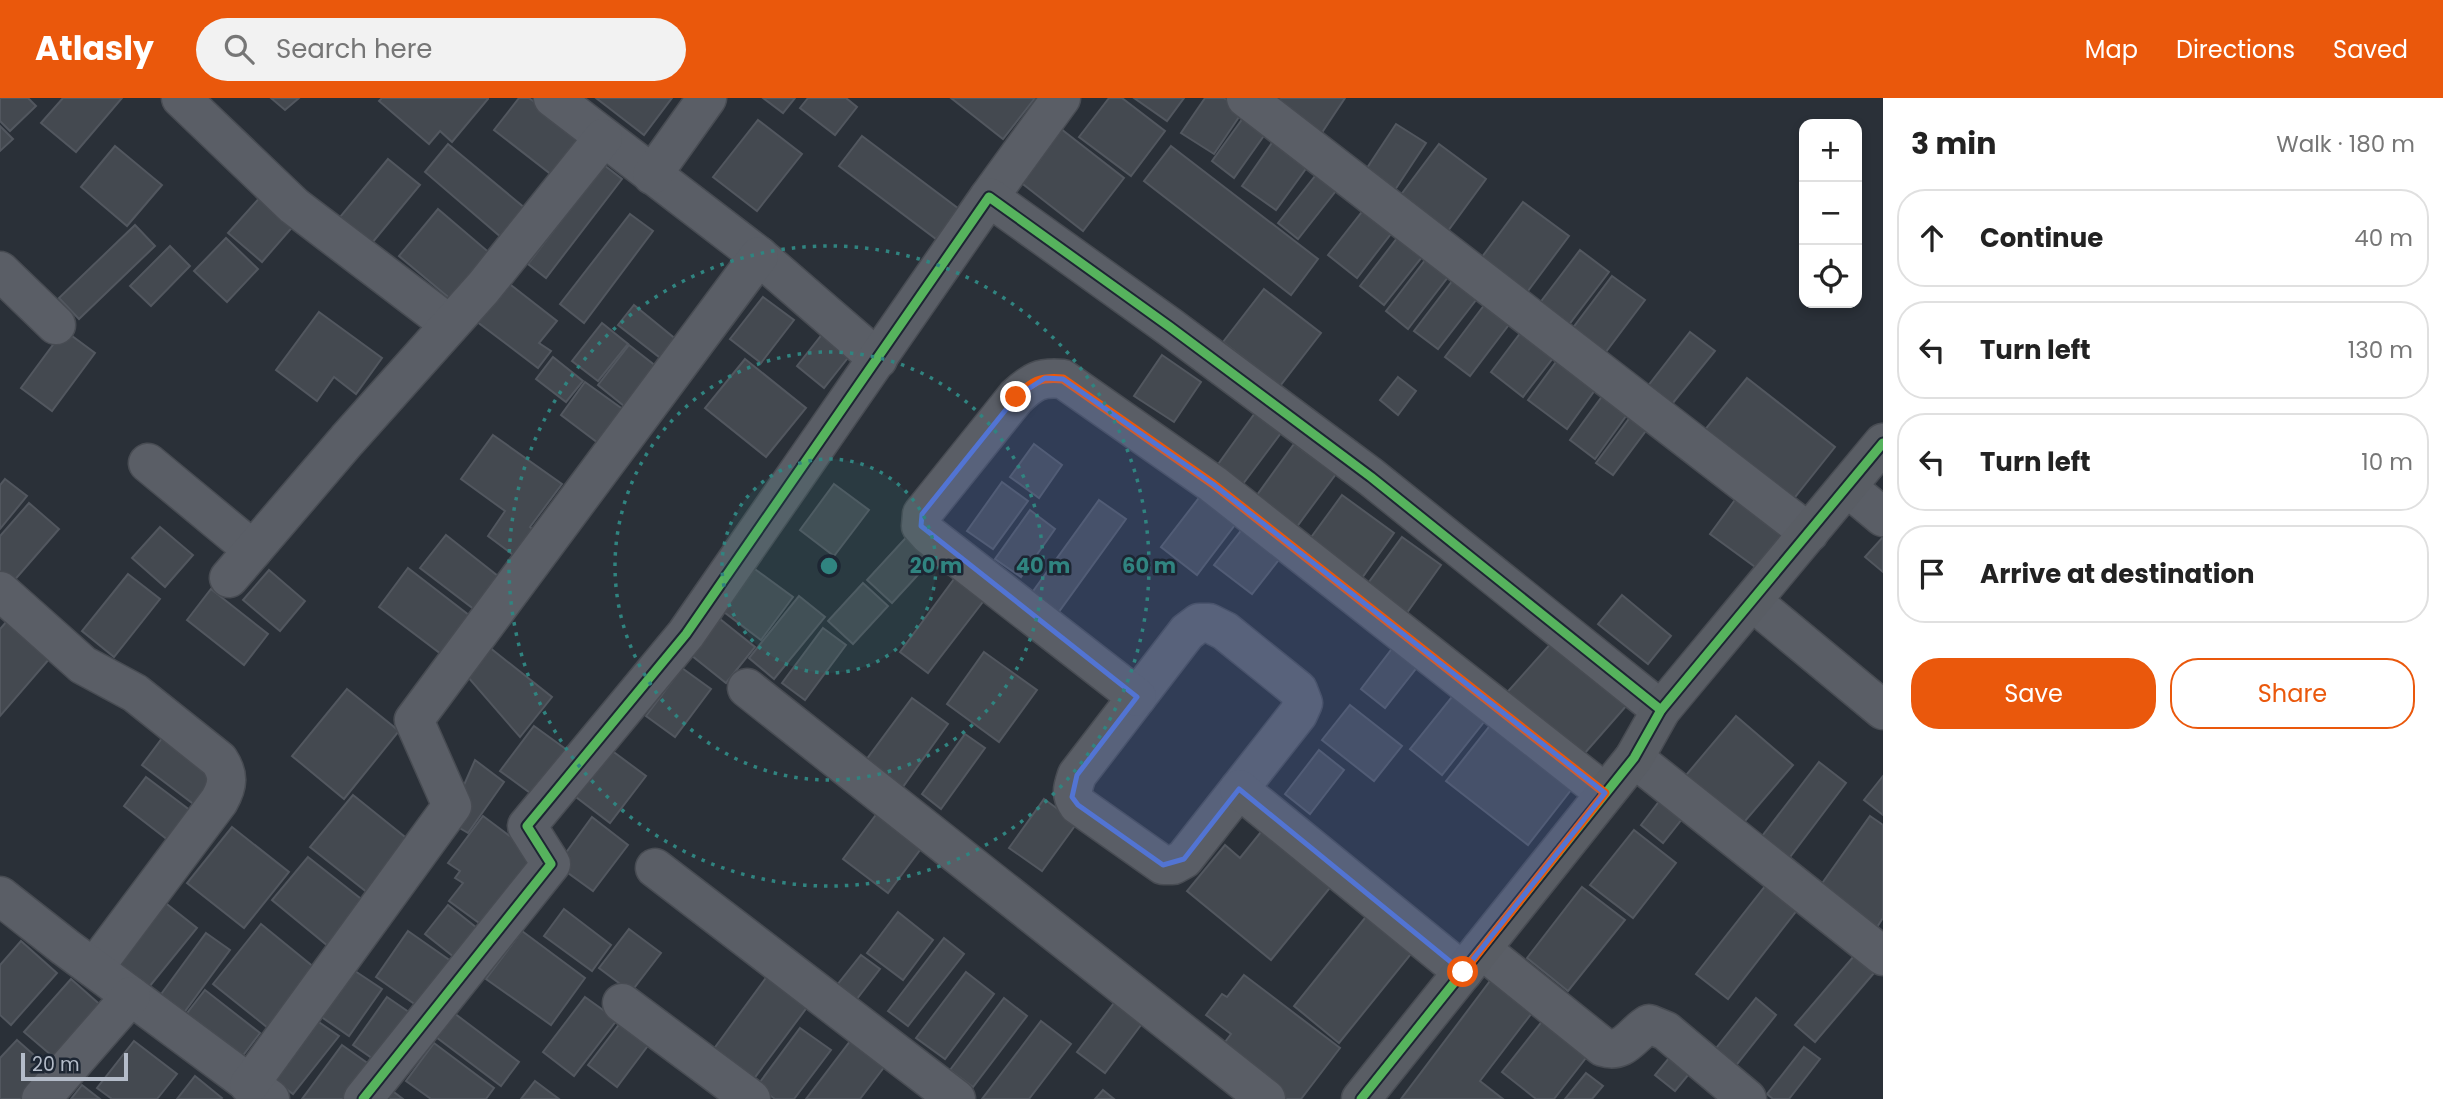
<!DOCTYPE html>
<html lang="en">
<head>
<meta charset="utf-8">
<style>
  :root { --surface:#fff; --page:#f2f2f2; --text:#222; --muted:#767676; --line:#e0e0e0; --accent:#ea580c }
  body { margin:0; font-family:Poppins,sans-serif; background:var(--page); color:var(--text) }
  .controls { position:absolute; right:21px; top:21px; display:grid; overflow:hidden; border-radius:14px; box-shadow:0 4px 10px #0003 }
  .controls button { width:63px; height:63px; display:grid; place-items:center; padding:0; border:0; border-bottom:2px solid var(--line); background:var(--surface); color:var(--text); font:35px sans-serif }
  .scale { position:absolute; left:21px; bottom:18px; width:107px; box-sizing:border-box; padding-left:7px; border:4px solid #b4bcc9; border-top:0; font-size:19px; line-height:24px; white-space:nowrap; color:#b4bcc9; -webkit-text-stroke:5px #1d2633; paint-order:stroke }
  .stop { position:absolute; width:21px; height:21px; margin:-16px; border:5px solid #ea580c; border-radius:50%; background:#fff }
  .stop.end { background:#ea580c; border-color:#fff; box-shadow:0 2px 7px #0008 }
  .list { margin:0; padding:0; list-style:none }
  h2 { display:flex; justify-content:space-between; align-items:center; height:91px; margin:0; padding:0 28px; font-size:30px }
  h2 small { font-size:23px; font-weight:400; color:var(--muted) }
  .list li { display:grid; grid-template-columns:46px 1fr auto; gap:21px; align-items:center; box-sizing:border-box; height:98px; margin:0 14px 14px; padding:0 14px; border:2px solid var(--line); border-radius:28px }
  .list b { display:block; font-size:26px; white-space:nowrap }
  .list em { font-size:23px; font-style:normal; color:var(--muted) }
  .actions { display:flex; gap:14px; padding:21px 28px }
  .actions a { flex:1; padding:16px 0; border:2px solid var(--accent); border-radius:28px; text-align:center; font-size:24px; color:var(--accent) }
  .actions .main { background:var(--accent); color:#fff }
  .icon { flex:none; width:38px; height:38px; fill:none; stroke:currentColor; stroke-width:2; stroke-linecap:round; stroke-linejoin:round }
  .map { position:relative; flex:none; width:1883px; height:1001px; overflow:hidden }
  header { display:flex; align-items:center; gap:42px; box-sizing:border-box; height:98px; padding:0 35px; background:var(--accent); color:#fff }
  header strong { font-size:33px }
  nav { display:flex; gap:38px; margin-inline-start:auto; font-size:24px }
  .search { width:490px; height:63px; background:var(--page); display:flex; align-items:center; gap:18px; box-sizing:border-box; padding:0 24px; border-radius:38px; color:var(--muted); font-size:26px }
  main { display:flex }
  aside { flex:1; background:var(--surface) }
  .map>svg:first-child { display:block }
  .building { fill:#444950; stroke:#52575f; stroke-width:2 }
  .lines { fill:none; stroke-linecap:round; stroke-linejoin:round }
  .street-casing { stroke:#484c53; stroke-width:41 }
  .secondary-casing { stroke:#484c53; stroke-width:41 }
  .street { stroke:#5a5e66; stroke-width:38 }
  .secondary { stroke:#595d64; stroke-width:38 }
  .cycleway-casing { stroke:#1d2633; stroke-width:13 }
  .cycleway { stroke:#56b35d; stroke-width:9 }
  .route { stroke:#ea580c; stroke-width:9 }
  .marked { fill:#5274d3; fill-opacity:0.2; stroke:#5274d3; stroke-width:5; stroke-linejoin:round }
  .ring { fill:none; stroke:#308480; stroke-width:3.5; stroke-dasharray:3.5 7 }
  .centre { fill:#308480; stroke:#1d2633; stroke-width:3.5 }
  .ring-label { font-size:21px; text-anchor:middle; font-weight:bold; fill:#308480; stroke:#1d2633; stroke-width:5; stroke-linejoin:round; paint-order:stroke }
</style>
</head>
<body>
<header>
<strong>Atlasly</strong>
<div class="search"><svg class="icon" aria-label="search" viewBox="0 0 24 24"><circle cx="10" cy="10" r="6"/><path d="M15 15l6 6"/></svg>Search here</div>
<nav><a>Map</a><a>Directions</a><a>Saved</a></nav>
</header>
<main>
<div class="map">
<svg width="1883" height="1001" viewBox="0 0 1883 1001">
  <rect width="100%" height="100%" fill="#2a3038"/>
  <!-- building -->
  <g class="building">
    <polygon points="0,0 28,0 36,8 10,33 0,23"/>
    <polygon points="63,0 122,0 76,54 41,25"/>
    <polygon points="271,0 299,0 285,12"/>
    <polygon points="382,0 488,0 488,1 452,44 440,33 429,46 379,3"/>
    <polygon points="519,0 529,0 586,43 557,81 494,32"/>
    <polygon points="596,0 672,0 644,37"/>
    <polygon points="763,0 795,0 783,15"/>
    <polygon points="808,0 846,0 857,9 835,37 800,10"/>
    <polygon points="951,0 1035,0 1003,41"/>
    <polygon points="1109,0 1122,0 1165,33 1131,78 1079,39"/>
    <polygon points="1134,0 1184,0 1167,23"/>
    <polygon points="1205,0 1224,0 1243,13 1214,56 1181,35"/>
    <polygon points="1266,0 1345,0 1319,39"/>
    <polygon points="1246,16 1268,32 1234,80 1212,63"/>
    <polygon points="758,22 802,56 757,113 713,79"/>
    <polygon points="1396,26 1426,45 1393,95 1363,76"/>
    <polygon points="1056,27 1124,80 1083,133 1015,80"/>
    <polygon points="0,28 13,41 0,53"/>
    <polygon points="1278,36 1313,61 1276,112 1242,88"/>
    <polygon points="862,38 959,111 936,141 839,68"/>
    <polygon points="448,46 526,111 502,140 425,74"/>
    <polygon points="1439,46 1486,81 1445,137 1397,102"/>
    <polygon points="115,48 162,87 127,128 81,89"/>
    <polygon points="1171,48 1318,161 1291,197 1144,83"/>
    <polygon points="388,61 420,87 372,145 340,119"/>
    <polygon points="604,67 622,81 546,180 528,166"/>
    <polygon points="1323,68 1343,84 1298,141 1278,125"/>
    <polygon points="262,97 295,126 262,164 228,135"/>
    <polygon points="1523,104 1569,138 1522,201 1476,167"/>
    <polygon points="1365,110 1394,132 1357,180 1328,157"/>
    <polygon points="438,111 492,157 453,203 399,158"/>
    <polygon points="630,116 653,133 584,225 560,206"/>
    <polygon points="135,127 155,148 79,221 59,200"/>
    <polygon points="1401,135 1426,154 1384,207 1360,188"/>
    <polygon points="226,140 258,171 227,204 194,173"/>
    <polygon points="170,148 190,168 151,208 130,188"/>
    <polygon points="1580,152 1609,174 1565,232 1536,210"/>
    <polygon points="1432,153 1455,170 1408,231 1386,213"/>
    <polygon points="1456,178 1480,197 1438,251 1414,233"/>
    <polygon points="1612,178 1645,202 1599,263 1566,239"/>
    <polygon points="507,184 557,223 539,245 551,253 538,270 476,223"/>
    <polygon points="1264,191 1321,235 1280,288 1223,244"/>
    <polygon points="763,199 794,222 761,265 730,241"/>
    <polygon points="1488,202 1514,220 1470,278 1445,259"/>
    <polygon points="634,207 683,247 668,266 618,227"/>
    <polygon points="319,214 382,260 356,296 334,279 317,303 276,272"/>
    <polygon points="602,225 628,246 598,283 572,263"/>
    <polygon points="1527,226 1560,251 1523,299 1491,274"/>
    <polygon points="64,232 95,255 52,313 21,290"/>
    <polygon points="824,234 851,256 824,290 797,268"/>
    <polygon points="1690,234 1715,253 1668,311 1644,293"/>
    <polygon points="629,247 666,276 634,316 598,287"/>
    <polygon points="1564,253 1603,281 1567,331 1528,302"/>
    <polygon points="1162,257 1201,284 1174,324 1134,298"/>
    <polygon points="553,259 583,283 566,304 536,281"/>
    <polygon points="745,261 806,310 766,359 705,310"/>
    <polygon points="1398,279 1416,293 1398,317 1380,302"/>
    <polygon points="1747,280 1835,349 1784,413 1695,344"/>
    <polygon points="585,284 635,320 610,354 561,317"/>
    <polygon points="1609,289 1634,307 1595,361 1570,342"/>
    <polygon points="1637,310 1654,322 1613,377 1596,365"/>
    <polygon points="1255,315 1281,335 1237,394 1211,376"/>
    <polygon points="493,337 562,386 530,429 539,436 520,462 488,438 505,413 461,381"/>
    <polygon points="1034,346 1062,367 1039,400 1010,379"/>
    <polygon points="1294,346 1336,376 1290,438 1249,408"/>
    <polygon points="5,381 27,398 0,431 0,387"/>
    <polygon points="1002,384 1028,403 993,451 967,433"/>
    <polygon points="834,386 869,412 834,458 800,432"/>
    <polygon points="1205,392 1241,419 1197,477 1161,449"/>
    <polygon points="1740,395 1788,431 1758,471 1710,436"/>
    <polygon points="1342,397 1394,435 1357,487 1304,449"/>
    <polygon points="1099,402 1126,421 1058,515 1031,496"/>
    <polygon points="29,405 59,431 12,485 0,474 0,438"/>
    <polygon points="1030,412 1055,431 1021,479 995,461"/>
    <polygon points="1247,425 1285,454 1252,496 1214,467"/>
    <polygon points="160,429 193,457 165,489 132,460"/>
    <polygon points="914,431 939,454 892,505 867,482"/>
    <polygon points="446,437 503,482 479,515 420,470"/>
    <polygon points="1402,439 1441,467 1406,516 1366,488"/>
    <polygon points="1883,439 1883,474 1865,459"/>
    <polygon points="752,469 793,499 761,542 720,511"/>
    <polygon points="408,470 474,521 445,559 379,509"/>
    <polygon points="269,472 305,503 280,533 243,502"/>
    <polygon points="960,473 989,496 928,575 900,554"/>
    <polygon points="128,476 160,501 114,559 82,533"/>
    <polygon points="863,485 888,508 853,546 828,523"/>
    <polygon points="211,491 268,536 244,567 187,522"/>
    <polygon points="1622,497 1671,538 1648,566 1598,526"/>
    <polygon points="799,498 825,519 774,581 749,560"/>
    <polygon points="720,521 755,549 726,585 691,557"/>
    <polygon points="7,523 50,560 0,618 0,531"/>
    <polygon points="823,530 846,547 805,602 782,585"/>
    <polygon points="1401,539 1426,558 1385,610 1361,591"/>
    <polygon points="1554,542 1627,607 1577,664 1503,599"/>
    <polygon points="489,549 552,599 520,639 467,578"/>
    <polygon points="984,554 1037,592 999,644 947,606"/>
    <polygon points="682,570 711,591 675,639 646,618"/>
    <polygon points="347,591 399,633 344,701 292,658"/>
    <polygon points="1455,595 1488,619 1442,677 1410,651"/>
    <polygon points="912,600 948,626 900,693 863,666"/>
    <polygon points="1350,607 1402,648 1374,683 1322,642"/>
    <polygon points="1500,615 1582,678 1528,747 1446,683"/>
    <polygon points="1736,618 1793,667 1733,737 1676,689"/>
    <polygon points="534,628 567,652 533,697 500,673"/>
    <polygon points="965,636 985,650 941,711 922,696"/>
    <polygon points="163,639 225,686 204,714 142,667"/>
    <polygon points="607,649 646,678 610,725 572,696"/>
    <polygon points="1319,652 1344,672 1310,716 1285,696"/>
    <polygon points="475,662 504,684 468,735 448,723"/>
    <polygon points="1819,664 1846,685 1784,767 1756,746"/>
    <polygon points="1883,678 1883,717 1864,702"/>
    <polygon points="146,679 199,719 177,749 124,708"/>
    <polygon points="1667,693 1690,711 1663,745 1641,727"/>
    <polygon points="353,697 415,747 373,799 310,749"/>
    <polygon points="1044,701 1077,725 1042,773 1009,750"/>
    <polygon points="884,706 929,740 888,795 843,761"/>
    <polygon points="483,718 539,760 486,830 449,803 463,785 455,780 460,773 448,765"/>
    <polygon points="1870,718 1883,727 1883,820 1875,832 1818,791"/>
    <polygon points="592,719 628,747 593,793 557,767"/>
    <polygon points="1269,724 1338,780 1271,862 1187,793 1225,747 1240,760"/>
    <polygon points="232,729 289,774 244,830 187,785"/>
    <polygon points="1634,732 1676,765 1633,820 1590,787"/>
    <polygon points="308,759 370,808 334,853 272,802"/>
    <polygon points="1766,787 1798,811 1728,901 1696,876"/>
    <polygon points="1582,789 1625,822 1568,893 1527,860"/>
    <polygon points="158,799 197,830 145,894 109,866"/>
    <polygon points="448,807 487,838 464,867 425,836"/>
    <polygon points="564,811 611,847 592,873 544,838"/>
    <polygon points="898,814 933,842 903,882 867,855"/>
    <polygon points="1369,815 1415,851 1339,945 1294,908"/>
    <polygon points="261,826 321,875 273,934 213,886"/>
    <polygon points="629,831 661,855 631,894 599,870"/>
    <polygon points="408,833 458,868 426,914 376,879"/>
    <polygon points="522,833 585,880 551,927 486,881"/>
    <polygon points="206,835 230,852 183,916 159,899"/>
    <polygon points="944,840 964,856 908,928 888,913"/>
    <polygon points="21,843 57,875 11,927 0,917 0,867"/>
    <polygon points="861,857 880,871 856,902 837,887"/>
    <polygon points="1854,858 1874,875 1815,944 1795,927"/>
    <polygon points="352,871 382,891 349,938 320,918"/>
    <polygon points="966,874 994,896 945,961 916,940"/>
    <polygon points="1496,875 1538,907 1480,983 1503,1001 1401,1001"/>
    <polygon points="768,877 808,908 753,982 713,952"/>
    <polygon points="1244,877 1340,950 1301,1001 1276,1001 1216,956 1231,936 1206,917 1222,896 1227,899"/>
    <polygon points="71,881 104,910 57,962 24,934"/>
    <polygon points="205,892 260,935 235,968 180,924"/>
    <polygon points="387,899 416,919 382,967 353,947"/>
    <polygon points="585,899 617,922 574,978 543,954"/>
    <polygon points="1004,900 1027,918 973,989 950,972"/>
    <polygon points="1756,900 1776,917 1726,980 1705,964"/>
    <polygon points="1117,901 1144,923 1105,975 1077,954"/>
    <polygon points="1551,912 1596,947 1554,1001 1536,1001 1502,974"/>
    <polygon points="454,915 519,964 501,988 436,939"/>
    <polygon points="310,918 339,938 293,996 269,978"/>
    <polygon points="1041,923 1071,946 1029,1001 982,1001"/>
    <polygon points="621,924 650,945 617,989 588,967"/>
    <polygon points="800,930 831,952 794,1001 775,1001 757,988"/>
    <polygon points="854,938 888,964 860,1001 806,1001"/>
    <polygon points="17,942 51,972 25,1001 0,1001 0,960"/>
    <polygon points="134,943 177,976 157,1001 112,1001 97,990"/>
    <polygon points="434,945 494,990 486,1001 431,1001 406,983"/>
    <polygon points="342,947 373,969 350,1001 302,1001"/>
    <polygon points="1678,949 1698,965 1675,993 1655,977"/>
    <polygon points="1804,949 1820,961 1789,1001 1773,1001 1767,996"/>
    <polygon points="1586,975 1603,988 1592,1001 1565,1001"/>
    <polygon points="195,978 222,1000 221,1001 177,1001"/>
    <polygon points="535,983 559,1001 521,1001"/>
    <polygon points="82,987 100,1001 71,1001"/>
    <polygon points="390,991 403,1001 383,1001"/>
    <polygon points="1103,992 1114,1001 1095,1001"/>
  </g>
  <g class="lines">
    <defs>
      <g id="street">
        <polyline points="181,0 294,108 449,226"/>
        <polyline points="553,0 759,158 878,261"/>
        <polyline points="1246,0 1809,435"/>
        <polyline points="652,77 707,0"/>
        <polyline points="989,99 1061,0"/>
        <polyline points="0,173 56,227"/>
        <polyline points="148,365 253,452"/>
        <polyline points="1847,389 1883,419"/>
        <polyline points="229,480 347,342 483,190 603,40"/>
        <path d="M 0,493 L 83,567 L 135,595 L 219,662 C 229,677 228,687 219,703 L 94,870"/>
        <polyline points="1753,504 1883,612"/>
        <path d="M 1199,525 L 1209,525 L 1225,533 L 1298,592 L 1303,605 L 1298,616 L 1184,761 L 1173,767 L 1163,767 L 1078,707 C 1070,696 1073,689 1077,677 L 1187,534 Z"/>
        <polyline points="747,590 1266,1001"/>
        <path d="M 1137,599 L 929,437 L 921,428 L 922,416 L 1016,299 C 1033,283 1040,279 1063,281 L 1213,386 L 1605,695"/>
        <polyline points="1634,660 1883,858"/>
        <polyline points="1239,691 1463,874"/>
        <polyline points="655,770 956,1001"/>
        <polyline points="0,798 65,849 270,1001"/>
        <path d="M 1481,851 L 1603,949 C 1625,956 1632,936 1649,926 L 1666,933 L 1747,1001"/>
        <polyline points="622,905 751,1001"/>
        <polyline points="249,987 452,708 414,622 759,158"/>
        <polyline points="41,1001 131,898"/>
        <polyline points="363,1001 551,766 527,728 686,536 989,99 1170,229 1371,379 1661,612"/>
      </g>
      <polyline id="secondary" points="1361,1001 1634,660 1661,612 1883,345"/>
    </defs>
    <!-- street casing -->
    <use href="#street" class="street-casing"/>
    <!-- secondary casing -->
    <use href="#secondary" class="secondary-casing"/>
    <!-- street -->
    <use href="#street" class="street"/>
    <!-- secondary -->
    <use href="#secondary" class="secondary"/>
    <defs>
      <g id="cycleway">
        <polyline points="363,1001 551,766 527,728 686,536 989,99 1170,229 1371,379 1661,612"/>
        <polyline points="1361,1001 1634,660 1661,612 1883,345"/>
      </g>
    </defs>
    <!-- cycleway casing -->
    <use href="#cycleway" class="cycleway-casing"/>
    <!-- cycleway -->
    <use href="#cycleway" class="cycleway"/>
  </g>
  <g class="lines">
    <!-- route -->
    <path class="route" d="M 1016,299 C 1033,283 1039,279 1063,281 L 1213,386 L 1605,695 L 1463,874"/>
  </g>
  <!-- marked area -->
  <path class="marked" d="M 1045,280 L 1063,281 L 1213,386 L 1605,695 L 1463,874 L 1239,691 L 1184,761 L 1163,767 L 1078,707 L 1072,699 L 1077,677 L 1137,599 L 921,428 L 922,416 L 1016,299 Z"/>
  <!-- distance rings -->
  <circle cx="829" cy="468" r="107" fill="#308480" fill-opacity=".12"/>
  <g class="ring">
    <circle cx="829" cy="468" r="107"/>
    <circle cx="829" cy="468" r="214"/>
    <circle cx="829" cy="468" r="320"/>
  </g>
  <circle cx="829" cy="468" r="10" class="centre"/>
  <g class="ring-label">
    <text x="936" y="475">20 m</text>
    <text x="1043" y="475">40 m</text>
    <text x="1149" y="475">60 m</text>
  </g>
</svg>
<div class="controls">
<button>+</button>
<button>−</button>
<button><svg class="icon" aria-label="locate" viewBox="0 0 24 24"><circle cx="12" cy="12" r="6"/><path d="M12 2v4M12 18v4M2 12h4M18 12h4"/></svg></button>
</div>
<div class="scale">20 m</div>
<div class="stop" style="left:1463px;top:874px"></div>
<div class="stop end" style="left:1016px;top:299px"></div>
</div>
<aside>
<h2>3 min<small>Walk · 180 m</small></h2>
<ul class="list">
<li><svg class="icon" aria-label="ahead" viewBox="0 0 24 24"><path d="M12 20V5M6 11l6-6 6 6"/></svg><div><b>Continue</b></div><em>40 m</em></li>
<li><svg class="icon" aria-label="left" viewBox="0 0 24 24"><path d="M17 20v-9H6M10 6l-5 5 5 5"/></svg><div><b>Turn left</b></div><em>130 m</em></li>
<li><svg class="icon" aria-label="left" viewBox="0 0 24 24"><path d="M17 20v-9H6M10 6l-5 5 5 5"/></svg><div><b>Turn left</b></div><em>10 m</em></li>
<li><svg class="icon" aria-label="arrive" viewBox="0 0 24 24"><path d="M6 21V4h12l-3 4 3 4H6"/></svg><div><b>Arrive at destination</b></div></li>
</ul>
<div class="actions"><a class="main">Save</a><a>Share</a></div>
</aside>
</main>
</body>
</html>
